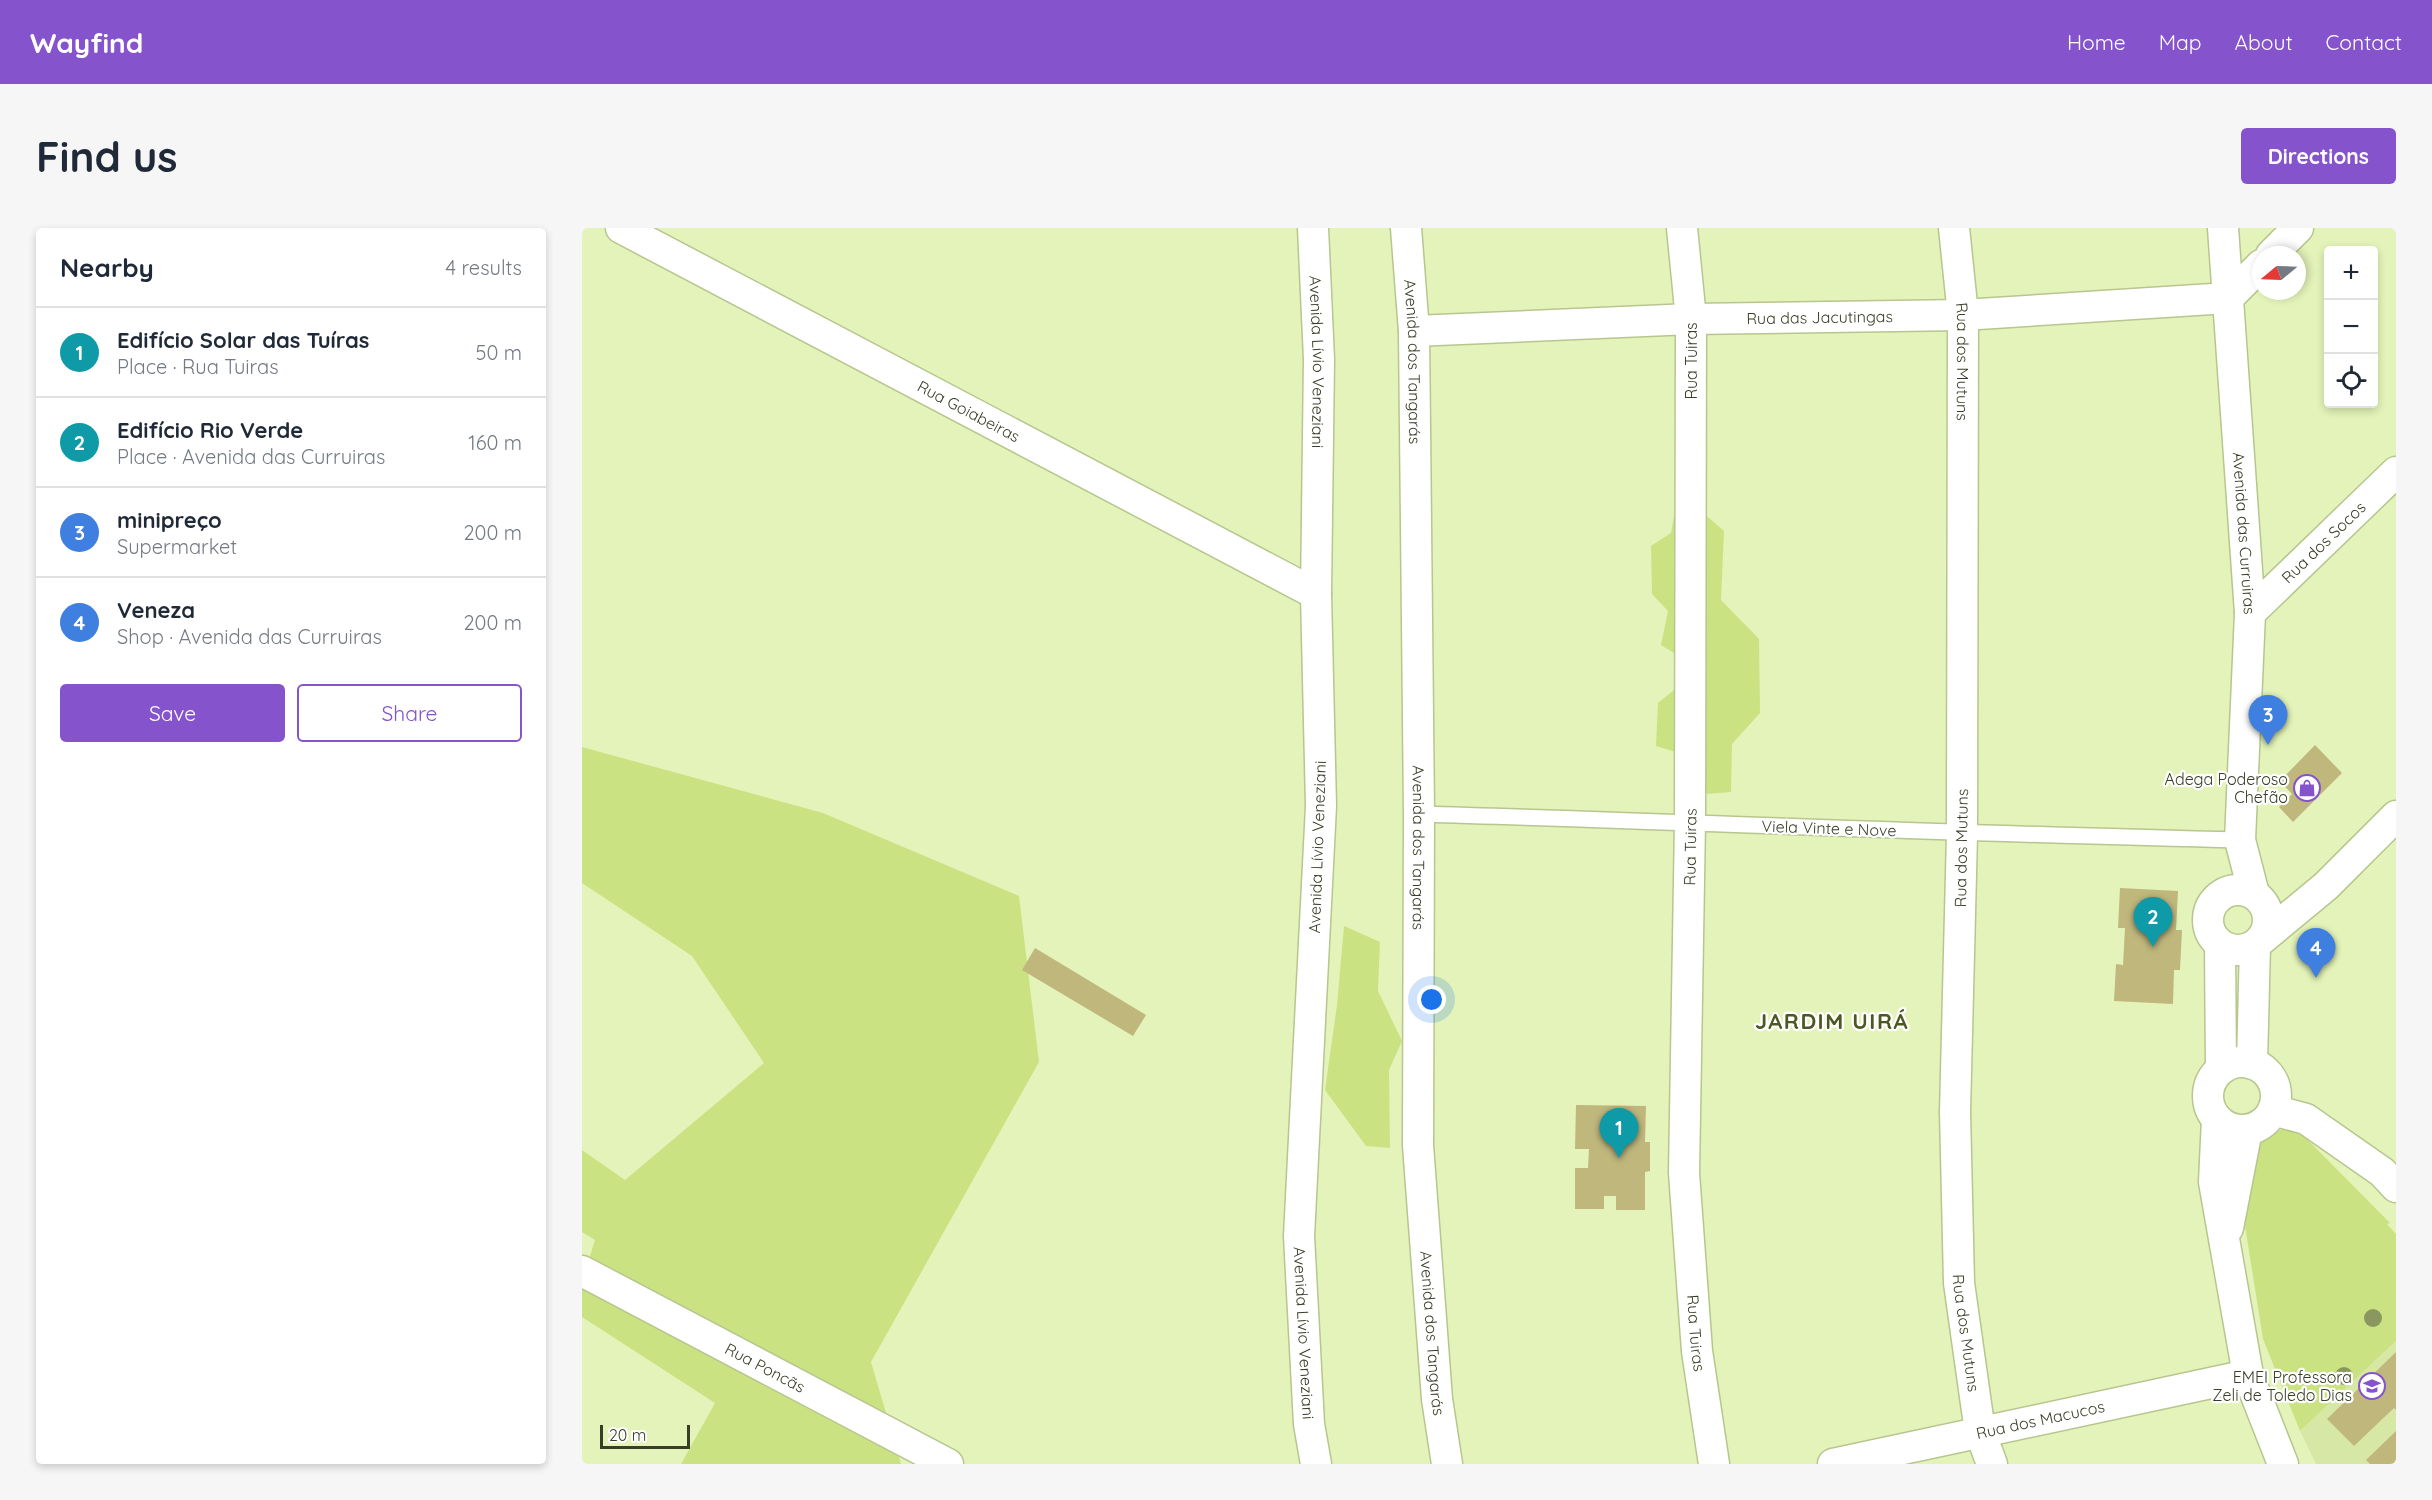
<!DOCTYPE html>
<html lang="en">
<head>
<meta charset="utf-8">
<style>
  :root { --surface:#fff; --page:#f6f6f7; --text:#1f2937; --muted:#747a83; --line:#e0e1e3; --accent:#8553cb }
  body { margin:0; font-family:Quicksand,sans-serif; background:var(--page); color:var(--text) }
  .controls { position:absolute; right:18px; top:18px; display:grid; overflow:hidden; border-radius:6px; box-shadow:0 3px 9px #0003 }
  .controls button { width:54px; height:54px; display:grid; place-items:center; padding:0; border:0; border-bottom:2px solid var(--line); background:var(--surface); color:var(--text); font:30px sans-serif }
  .compass { position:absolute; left:1670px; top:18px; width:54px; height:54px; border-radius:50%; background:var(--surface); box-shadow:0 3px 9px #0003; rotate:251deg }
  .scale { position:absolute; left:18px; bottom:15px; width:90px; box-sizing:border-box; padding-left:6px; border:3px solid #383e27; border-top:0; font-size:16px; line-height:21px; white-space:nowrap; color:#383e27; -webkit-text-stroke:4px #fff; paint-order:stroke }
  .you { position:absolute; left:850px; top:772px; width:21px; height:21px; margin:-15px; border:4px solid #fff; border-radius:50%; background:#1a73e8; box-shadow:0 0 0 9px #1a73e833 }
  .badge { display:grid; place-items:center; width:39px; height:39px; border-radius:50%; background:var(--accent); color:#fff; font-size:20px; font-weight:700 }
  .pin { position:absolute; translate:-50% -50px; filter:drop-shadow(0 2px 3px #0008) }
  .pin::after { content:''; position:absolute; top:32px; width:21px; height:18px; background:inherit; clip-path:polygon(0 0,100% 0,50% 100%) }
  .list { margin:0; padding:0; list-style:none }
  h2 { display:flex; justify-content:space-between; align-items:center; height:78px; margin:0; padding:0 24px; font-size:26px }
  h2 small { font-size:20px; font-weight:400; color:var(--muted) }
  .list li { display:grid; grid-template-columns:39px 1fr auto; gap:18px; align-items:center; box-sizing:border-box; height:90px; padding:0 24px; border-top:2px solid var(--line) }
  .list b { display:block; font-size:22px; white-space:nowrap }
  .list p { margin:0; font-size:20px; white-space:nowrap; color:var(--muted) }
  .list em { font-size:20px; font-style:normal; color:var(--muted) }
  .actions { display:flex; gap:12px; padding:18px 24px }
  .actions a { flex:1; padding:14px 0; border:2px solid var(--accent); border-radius:6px; text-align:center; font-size:21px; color:var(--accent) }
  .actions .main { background:var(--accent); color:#fff }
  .icon { flex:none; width:33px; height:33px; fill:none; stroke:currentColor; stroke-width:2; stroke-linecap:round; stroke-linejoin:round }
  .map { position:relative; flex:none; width:1814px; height:1236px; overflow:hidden; border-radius:6px }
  header { display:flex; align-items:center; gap:36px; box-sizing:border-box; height:84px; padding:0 30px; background:var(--accent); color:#fff }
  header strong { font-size:28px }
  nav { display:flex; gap:33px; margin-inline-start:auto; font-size:21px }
  .intro { display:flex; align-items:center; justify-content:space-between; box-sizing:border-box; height:144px; padding:0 36px }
  h1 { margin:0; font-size:42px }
  .button { padding:15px 27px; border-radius:6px; background:var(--accent); color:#fff; font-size:21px; font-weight:700 }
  main { display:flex; gap:36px; padding:0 36px }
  aside { flex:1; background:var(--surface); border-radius:6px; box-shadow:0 3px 9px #0003 }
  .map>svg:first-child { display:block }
  .built { fill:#d7e8a6 }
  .green { fill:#cbe283 }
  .building { fill:#c0b77d }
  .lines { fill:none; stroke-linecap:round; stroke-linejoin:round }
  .service-casing { stroke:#b7c68e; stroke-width:18 }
  .minor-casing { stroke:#b7c68e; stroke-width:33 }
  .service { stroke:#fff; stroke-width:15 }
  .minor { stroke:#fff; stroke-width:30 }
  .tree { fill:#8a975e }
  .labels { text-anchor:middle; stroke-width:4.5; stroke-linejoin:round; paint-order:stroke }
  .street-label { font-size:16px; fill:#383e27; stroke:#fff }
  .poi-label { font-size:16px; fill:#383e27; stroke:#fff; text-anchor:end }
  .district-label { font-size:22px; font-weight:bold; letter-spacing:1.5px; fill:#4c5823; stroke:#fff }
</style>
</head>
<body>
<header>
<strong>Wayfind</strong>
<nav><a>Home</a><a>Map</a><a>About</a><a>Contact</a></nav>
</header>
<div class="intro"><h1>Find us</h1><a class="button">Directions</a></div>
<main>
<aside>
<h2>Nearby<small>4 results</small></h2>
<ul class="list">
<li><span class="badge" style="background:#0f9aa8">1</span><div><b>Edifício Solar das Tuíras</b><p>Place · Rua Tuiras</p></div><em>50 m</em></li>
<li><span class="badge" style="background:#0f9aa8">2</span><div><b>Edifício Rio Verde</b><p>Place · Avenida das Curruiras</p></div><em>160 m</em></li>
<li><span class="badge" style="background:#3f7fe0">3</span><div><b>minipreço</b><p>Supermarket</p></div><em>200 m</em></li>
<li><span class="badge" style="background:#3f7fe0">4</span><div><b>Veneza</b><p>Shop · Avenida das Curruiras</p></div><em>200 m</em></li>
</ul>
<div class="actions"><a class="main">Save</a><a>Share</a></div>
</aside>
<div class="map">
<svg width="1814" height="1236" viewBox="0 0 1814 1236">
  <rect width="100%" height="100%" fill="#e4f3b9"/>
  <!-- built -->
  <polygon class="built" points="1814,1113 1814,1236 1734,1236 1718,1203"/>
  <!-- green -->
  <g class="green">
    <polygon points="1119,283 1142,303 1139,372 1177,411 1178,485 1150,516 1149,564 1125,566 1113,530 1074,518 1076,475 1118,441 1079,417 1086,383 1070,366 1069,318 1089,305 1092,288"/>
    <polygon points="0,519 241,585 437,668 457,834 289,1134 319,1236 99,1236 133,1175 0,1089 0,1054 13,1012 0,1004 0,922 43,952 182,835 110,728 0,655"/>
    <polygon points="762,698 798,714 796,763 820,813 807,842 808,920 784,918 743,862 755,777"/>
    <polygon points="1712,898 1808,995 1805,996 1814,1006 1814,1113 1718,1203 1681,1111 1660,979 1675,909"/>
  </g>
  <!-- building -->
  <g class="building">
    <polygon points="1733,517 1760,545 1711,594 1697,579 1710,566 1698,553"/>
    <polygon points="1538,660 1596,663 1594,702 1600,702 1598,742 1592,742 1591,776 1532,773 1534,736 1541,737 1543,700 1536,700"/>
    <polygon points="453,720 564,787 551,808 440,742"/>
    <polygon points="994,877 1064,878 1063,914 1068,914 1068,943 1063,944 1063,982 1034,982 1034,968 1022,968 1022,981 993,981 993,940 1006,940 1007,921 993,921"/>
    <polygon points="1814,1124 1814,1182 1812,1180 1772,1218 1745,1191"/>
    <polygon points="1814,1203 1814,1236 1788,1236 1784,1232"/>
  </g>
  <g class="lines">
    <defs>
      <path id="service" d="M 837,586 C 1111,594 1384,606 1658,612"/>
      <g id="minor">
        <path id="s1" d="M 39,0 L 734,366"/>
        <path id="s2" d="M 731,0 L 737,131 L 734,366 L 739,578 L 717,1008 L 727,1196 L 734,1236"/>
        <path id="s3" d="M 824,0 L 832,103 L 837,586 L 836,917 L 855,1171 L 865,1236"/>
        <path id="s4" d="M 1100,0 L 1109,91 L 1108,594 L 1102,945 L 1115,1123 L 1132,1236"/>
        <path id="s5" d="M 1372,0 L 1381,87 L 1380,606 L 1373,884 L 1377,1055 L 1398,1204 L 1410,1236"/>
        <path id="s6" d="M 1641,0 L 1668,385 L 1658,612 L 1672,666"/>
        <polyline points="1689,27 1716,0"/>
        <path id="s7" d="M 832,103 L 1109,91 L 1381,87 L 1646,70 L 1679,37"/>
        <path id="s8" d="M 1668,385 L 1814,244"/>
        <circle cx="1656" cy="692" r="30"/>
        <polyline points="1680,711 1744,658 1814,588"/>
        <polyline points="1638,717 1639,841"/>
        <circle cx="1660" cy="868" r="34"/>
        <polyline points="1670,836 1673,717"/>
        <polyline points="1691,882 1724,891 1800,944 1814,959"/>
        <polyline points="1635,891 1632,954 1666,1147 1701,1236"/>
        <polyline points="1646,1000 1665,902"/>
        <path id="s9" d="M 0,1043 L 366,1236"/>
        <path id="s10" d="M 1251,1236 L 1666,1147"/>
      </g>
    </defs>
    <!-- service casing -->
    <use href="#service" class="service-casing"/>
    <!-- minor casing -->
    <use href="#minor" class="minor-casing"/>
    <!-- service -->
    <use href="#service" class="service"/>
    <!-- minor -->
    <use href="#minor" class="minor"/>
  </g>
  <!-- trees -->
  <g class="tree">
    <circle cx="1791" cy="1090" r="9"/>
    <circle cx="1762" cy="1148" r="9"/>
  </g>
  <!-- icons -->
  <defs>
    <symbol id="shop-ring" viewBox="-11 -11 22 22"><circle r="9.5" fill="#fff" stroke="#8553cb" stroke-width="1.5"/><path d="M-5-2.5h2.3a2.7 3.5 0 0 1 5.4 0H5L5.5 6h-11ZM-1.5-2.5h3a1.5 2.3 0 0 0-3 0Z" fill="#8553cb"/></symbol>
    <symbol id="school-ring" viewBox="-11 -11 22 22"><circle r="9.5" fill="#fff" stroke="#8553cb" stroke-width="1.5"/><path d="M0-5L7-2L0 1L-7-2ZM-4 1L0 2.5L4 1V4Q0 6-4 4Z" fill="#8553cb"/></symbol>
  </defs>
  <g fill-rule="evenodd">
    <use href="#shop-ring" x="1710" y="545" width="30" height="30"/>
    <use href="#school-ring" x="1775" y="1143" width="30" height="30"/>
  </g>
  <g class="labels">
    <!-- street labels -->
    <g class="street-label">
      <text dy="6" stroke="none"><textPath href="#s7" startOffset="406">Rua das Jacutingas</textPath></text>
      <text dy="6" stroke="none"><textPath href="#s2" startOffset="134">Avenida Lívio Veneziani</textPath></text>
      <text dy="6" stroke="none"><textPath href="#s3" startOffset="134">Avenida dos Tangarás</textPath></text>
      <text transform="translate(1109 133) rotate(-90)" y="6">Rua Tuiras</text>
      <text dy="6" stroke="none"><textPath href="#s5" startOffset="134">Rua dos Mutuns</textPath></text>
      <text dy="6" stroke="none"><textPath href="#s1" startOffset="393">Rua Goiabeiras</textPath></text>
      <text dy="6" stroke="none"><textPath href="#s6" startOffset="306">Avenida das Curruiras</textPath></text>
      <text dy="6" stroke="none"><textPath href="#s8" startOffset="102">Rua dos Socos</textPath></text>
      <text transform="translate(1247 600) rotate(2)" y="6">Viela Vinte e Nove</text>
      <text transform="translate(735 619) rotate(-88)" y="6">Avenida Lívio Veneziani</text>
      <text dy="6" stroke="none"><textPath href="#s3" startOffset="620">Avenida dos Tangarás</textPath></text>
      <text transform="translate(1108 619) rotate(-89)" y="6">Rua Tuiras</text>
      <text transform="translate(1379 620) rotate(-89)" y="6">Rua dos Mutuns</text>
      <text dy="6" stroke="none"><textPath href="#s2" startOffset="1106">Avenida Lívio Veneziani</textPath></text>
      <text dy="6" stroke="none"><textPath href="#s3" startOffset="1106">Avenida dos Tangarás</textPath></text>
      <text dy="6" stroke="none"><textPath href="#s4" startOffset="1106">Rua Tuiras</textPath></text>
      <text dy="6" stroke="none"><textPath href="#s5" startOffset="1106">Rua dos Mutuns</textPath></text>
      <text dy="6" stroke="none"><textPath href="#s9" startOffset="207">Rua Poncãs</textPath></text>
      <text dy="6" stroke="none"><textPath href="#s10" startOffset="212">Rua dos Macucos</textPath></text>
    </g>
    <!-- poi labels -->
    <g class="poi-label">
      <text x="1706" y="557">Adega Poderoso<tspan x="1706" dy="18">Chefão</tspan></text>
      <text x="1770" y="1155">EMEI Professora<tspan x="1770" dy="18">Zeli de Toledo Dias</tspan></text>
    </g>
    <!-- district labels -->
    <g class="district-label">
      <text x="1250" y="801">JARDIM UIRÁ</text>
    </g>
  </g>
</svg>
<div class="controls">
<button>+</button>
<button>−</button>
<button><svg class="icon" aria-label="locate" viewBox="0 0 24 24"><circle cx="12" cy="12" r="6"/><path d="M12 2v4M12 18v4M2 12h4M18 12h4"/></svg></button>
</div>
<svg class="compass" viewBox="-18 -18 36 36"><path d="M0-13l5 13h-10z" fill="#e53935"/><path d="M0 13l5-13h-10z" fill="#747a83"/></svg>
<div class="scale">20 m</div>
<div class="you"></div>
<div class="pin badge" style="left:1037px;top:930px;background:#0f9aa8">1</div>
<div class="pin badge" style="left:1571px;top:719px;background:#0f9aa8">2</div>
<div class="pin badge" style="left:1686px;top:517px;background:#3f7fe0">3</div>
<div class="pin badge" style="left:1734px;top:750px;background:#3f7fe0">4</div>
</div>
</main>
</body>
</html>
